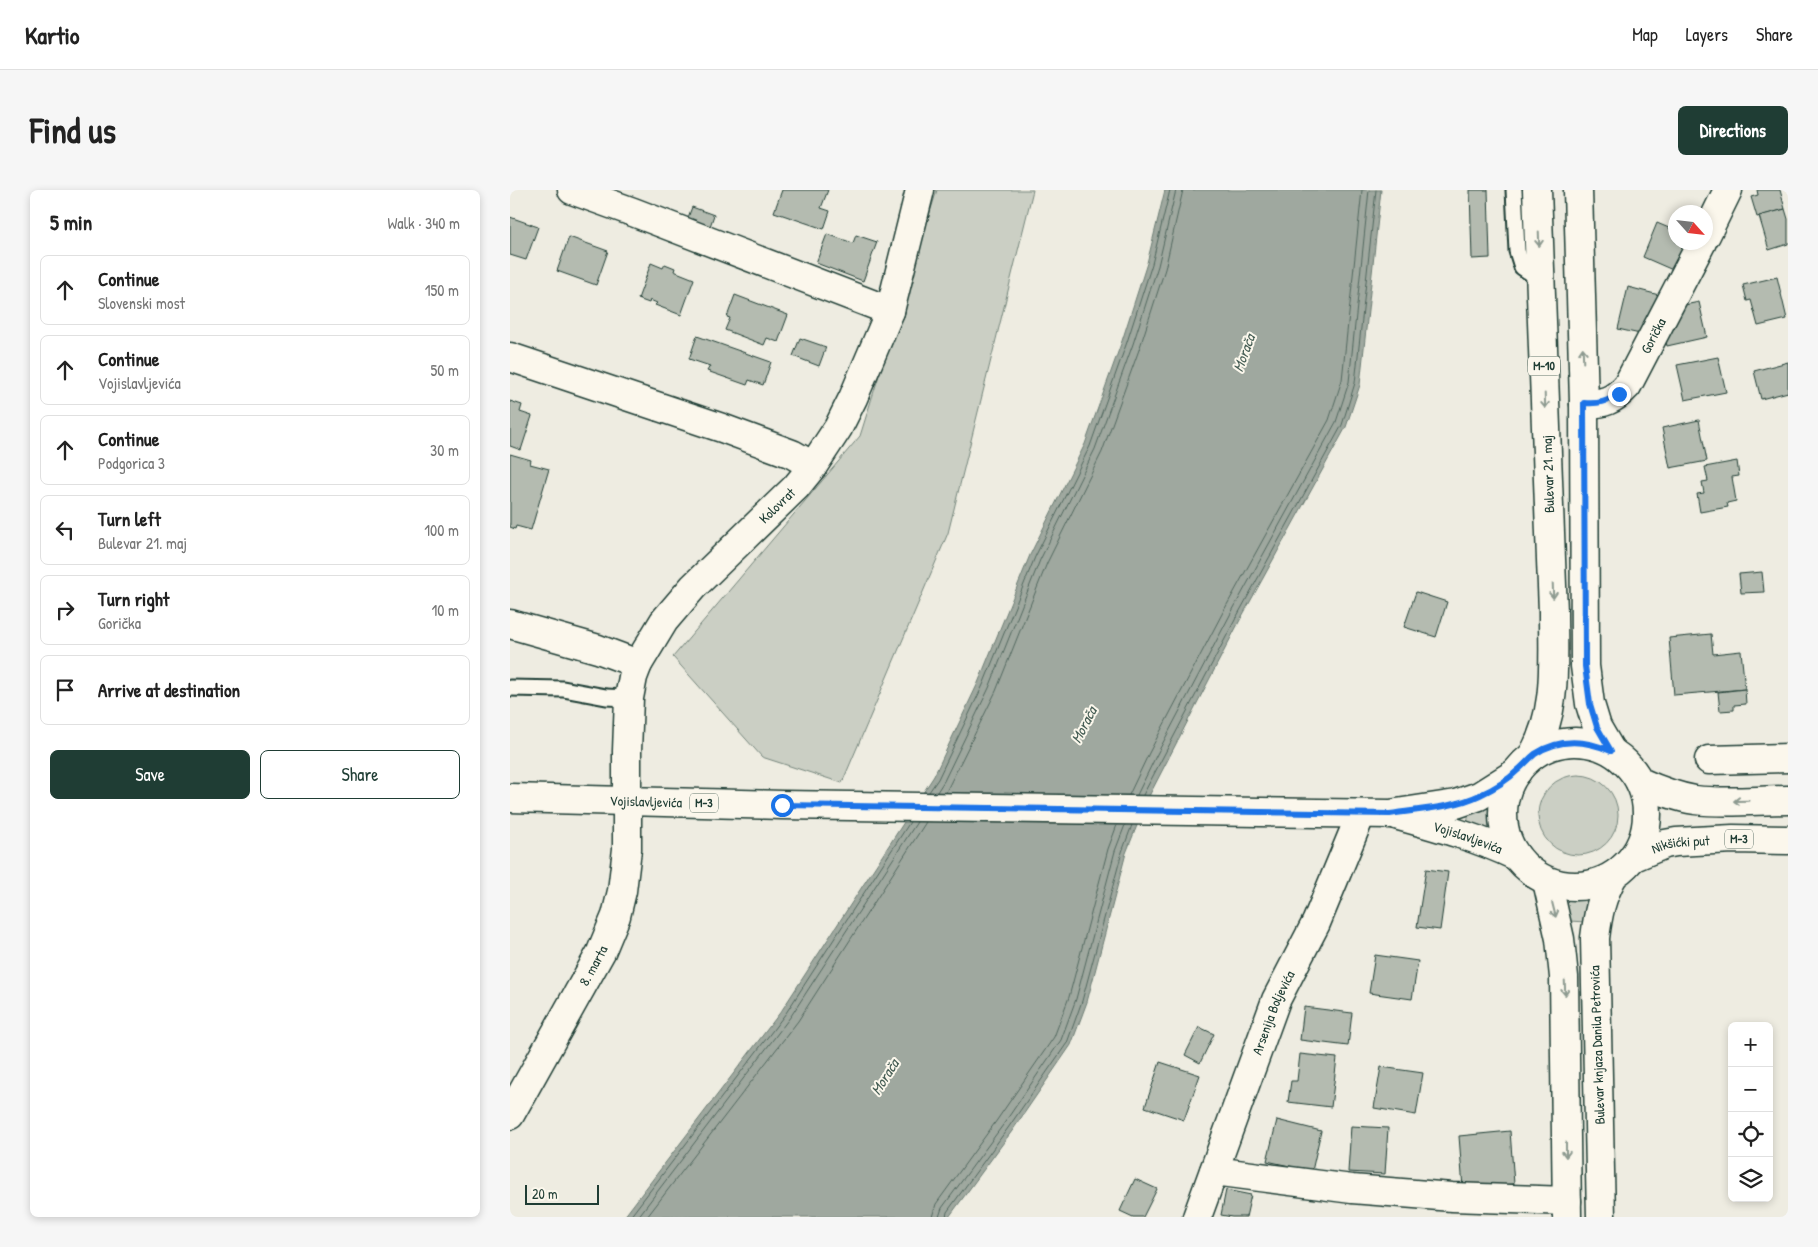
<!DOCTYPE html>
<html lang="en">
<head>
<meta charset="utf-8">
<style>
  :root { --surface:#fff; --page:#f6f6f6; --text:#222; --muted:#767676; --line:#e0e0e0; --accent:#1f3d34 }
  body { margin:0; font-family:"Patrick Hand",sans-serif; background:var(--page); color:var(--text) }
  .controls { position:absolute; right:15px; bottom:15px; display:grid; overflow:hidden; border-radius:8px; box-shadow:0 2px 8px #0003 }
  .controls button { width:45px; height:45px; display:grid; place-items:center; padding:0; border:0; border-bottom:1px solid var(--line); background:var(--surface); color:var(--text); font:25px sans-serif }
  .compass { position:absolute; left:1158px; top:15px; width:45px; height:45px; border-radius:50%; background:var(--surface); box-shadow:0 2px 8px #0003; rotate:117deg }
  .scale { position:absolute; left:15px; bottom:12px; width:74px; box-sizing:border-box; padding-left:5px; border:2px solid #1f3d34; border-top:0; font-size:14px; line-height:18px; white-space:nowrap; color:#1f3d34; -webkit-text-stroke:4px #fbf7ec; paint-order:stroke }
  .stop { position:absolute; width:15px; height:15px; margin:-11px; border:4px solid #1a73e8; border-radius:50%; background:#fff }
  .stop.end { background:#1a73e8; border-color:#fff; box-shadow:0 1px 5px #0008 }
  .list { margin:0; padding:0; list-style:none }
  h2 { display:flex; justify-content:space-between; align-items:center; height:65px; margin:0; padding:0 20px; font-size:21px }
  h2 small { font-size:16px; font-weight:400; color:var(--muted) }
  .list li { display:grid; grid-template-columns:32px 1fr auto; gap:15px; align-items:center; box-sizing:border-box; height:70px; margin:0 10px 10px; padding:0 10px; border:1px solid var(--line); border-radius:8px }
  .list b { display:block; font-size:19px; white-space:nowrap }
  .list p { margin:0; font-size:16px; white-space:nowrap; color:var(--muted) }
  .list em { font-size:16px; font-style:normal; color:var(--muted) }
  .actions { display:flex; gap:10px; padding:15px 20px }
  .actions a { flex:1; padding:11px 0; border:1px solid var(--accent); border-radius:8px; text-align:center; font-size:18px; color:var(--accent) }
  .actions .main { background:var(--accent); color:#fff }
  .icon { flex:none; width:28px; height:28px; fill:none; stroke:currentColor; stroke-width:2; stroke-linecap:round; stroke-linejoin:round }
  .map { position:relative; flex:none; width:1278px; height:1027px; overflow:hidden; border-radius:8px }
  header { display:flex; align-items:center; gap:30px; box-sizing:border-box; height:70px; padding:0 25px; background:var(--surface); border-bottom:1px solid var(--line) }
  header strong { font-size:24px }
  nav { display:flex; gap:28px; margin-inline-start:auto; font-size:18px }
  .intro { display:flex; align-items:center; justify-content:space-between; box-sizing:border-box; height:120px; padding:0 30px }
  h1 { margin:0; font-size:35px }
  .button { padding:12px 22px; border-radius:8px; background:var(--accent); color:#fff; font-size:18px; font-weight:700 }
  main { display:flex; gap:30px; padding:0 30px }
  aside { flex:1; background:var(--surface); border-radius:8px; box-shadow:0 2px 8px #0003 }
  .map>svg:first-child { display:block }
  .green { fill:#cbcfc4; stroke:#75867c }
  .water { fill:#9fa89f; stroke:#6c7d74 }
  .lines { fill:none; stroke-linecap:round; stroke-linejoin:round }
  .shore { stroke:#52685f; stroke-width:1 }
  .building { fill:#b4bbb0; stroke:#1f3d34 }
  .service-casing { stroke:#1f3d34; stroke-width:19 }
  .minor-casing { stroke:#1f3d34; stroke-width:31 }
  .secondary-casing { stroke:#1f3d34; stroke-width:31 }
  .primary-casing { stroke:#1f3d34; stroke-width:31 }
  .service { stroke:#fbf7ec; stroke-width:15 }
  .minor { stroke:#fbf7ec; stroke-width:28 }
  .secondary { stroke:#fbf7ec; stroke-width:28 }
  .primary { stroke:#fbf7ec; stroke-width:28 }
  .oneway { stroke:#8d9a90 }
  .route { stroke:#1a73e8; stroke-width:6 }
  .labels { text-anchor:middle; stroke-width:4; stroke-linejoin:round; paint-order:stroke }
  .shield { fill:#fbf7ec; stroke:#61756b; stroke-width:1 }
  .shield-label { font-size:12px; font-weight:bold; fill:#1f3d34 }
  .street-label { font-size:14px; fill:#1f3d34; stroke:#fbf7ec }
  .water-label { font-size:15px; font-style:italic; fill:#455d54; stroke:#fbf7ec }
</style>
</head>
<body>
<header>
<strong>Kartio</strong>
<nav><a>Map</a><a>Layers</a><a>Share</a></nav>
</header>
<div class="intro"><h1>Find us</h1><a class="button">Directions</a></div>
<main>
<aside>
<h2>5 min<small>Walk · 340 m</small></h2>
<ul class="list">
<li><svg class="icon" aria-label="ahead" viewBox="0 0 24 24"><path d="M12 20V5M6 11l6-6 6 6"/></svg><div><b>Continue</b><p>Slovenski most</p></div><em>150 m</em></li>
<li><svg class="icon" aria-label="ahead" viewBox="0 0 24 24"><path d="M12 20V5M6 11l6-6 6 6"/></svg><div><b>Continue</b><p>Vojislavljevića</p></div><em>50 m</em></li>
<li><svg class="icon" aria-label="ahead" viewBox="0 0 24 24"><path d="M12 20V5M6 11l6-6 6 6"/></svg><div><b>Continue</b><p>Podgorica 3</p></div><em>30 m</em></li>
<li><svg class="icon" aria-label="left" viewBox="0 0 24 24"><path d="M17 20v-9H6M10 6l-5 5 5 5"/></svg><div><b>Turn left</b><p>Bulevar 21. maj</p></div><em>100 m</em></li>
<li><svg class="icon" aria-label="right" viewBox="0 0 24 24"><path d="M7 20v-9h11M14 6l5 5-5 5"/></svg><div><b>Turn right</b><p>Gorička</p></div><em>10 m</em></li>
<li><svg class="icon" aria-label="arrive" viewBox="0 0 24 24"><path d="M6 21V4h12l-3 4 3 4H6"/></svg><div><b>Arrive at destination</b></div></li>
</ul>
<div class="actions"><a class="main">Save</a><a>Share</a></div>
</aside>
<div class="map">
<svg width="1278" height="1027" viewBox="0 0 1278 1027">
  <rect width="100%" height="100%" fill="#eeece1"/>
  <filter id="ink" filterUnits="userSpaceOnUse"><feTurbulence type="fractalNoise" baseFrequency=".02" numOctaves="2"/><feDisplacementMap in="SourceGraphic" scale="10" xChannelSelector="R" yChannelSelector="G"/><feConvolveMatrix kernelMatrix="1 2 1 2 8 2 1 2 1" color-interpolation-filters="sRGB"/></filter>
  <g filter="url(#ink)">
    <!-- green -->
    <g class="green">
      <polygon points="427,0 523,0 438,343 332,593 252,567 163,467 350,246"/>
      <circle cx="1068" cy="625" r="40"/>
      <polygon points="979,618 979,643 957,635 959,621"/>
      <polygon points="1056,709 1080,709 1075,732 1060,731"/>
    </g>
    <!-- water -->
    <polygon class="water" points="655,0 871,0 850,195 836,237 730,430 638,608 616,663 577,812 561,855 502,941 439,1027 114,1027 272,820 424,586 468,493 520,365 575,254 612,151 637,73"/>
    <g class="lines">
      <!-- shore -->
      <g class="shore">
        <polyline points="419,602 428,589 473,495 525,367 580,256 617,152 642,74 660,0"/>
        <polyline points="427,602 434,591 479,498 530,370 585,259 623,154 648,76 666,0"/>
        <polyline points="436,602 486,501 537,373 592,262 630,157 655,79 673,0"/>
        <polyline points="619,605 639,563 713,422 819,230 832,190 852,0"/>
        <polyline points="627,605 646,566 720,425 826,232 839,192 859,0"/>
        <polyline points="633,605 726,428 832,235 845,193 866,0"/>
        <polyline points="120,1027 276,823 400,632"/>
        <polyline points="128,1027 281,826 407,632"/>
        <polyline points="137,1027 288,831 416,632"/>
        <polyline points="422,1027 426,1014 487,930 544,847 559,807 598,659 607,635"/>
        <polyline points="429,1027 432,1018 493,935 551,850 566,809 605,661 615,635"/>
        <polyline points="436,1027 437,1022 498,938 557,853 572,811 612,662 622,635"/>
      </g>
    </g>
    <!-- building -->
    <g class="building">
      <polygon points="272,0 318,0 311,18 320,21 314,39 264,22"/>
      <polygon points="960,0 978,0 980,68 962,69"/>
      <polygon points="1247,0 1270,0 1275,19 1247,27 1241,7 1248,5"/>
      <polygon points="182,17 204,25 198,42 176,33"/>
      <polygon points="1275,19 1278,29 1278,54 1259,60 1249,26"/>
      <polygon points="0,27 28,37 16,70 0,65"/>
      <polygon points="1147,33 1166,41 1166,52 1177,52 1165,81 1133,67"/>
      <polygon points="317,44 343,53 346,45 367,52 353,91 306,73"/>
      <polygon points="59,47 98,61 86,95 47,81"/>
      <polygon points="141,73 153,78 155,74 165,78 164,81 184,89 171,125 145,115 147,113 140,110 139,113 128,109"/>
      <polygon points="1267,87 1277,129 1248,136 1241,110 1237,111 1233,95"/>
      <polygon points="1118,97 1153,106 1130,144 1108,139"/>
      <polygon points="225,105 278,125 268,152 257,148 254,155 215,140 220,128 217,127"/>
      <polygon points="1189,112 1197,147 1157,156 1153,138 1165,117"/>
      <polygon points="187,146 261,172 253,195 239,190 237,195 197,181 200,176 179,169"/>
      <polygon points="290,148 316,157 309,176 283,166"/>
      <polygon points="1208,167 1216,202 1175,210 1167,175"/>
      <polygon points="1278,172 1278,202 1251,209 1244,181"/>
      <polygon points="0,211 12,215 10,222 22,226 11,260 0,256"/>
      <polygon points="1189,230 1197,271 1160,278 1152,238"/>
      <polygon points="0,264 21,270 20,274 39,279 21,340 6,336 5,339 0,337"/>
      <polygon points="1227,271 1229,286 1222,287 1226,311 1217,313 1218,317 1190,322 1187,304 1194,303 1192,292 1198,291 1195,277"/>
      <polygon points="1252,382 1254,402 1231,403 1229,384"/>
      <polygon points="906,402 937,412 926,447 894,437"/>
      <polygon points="1201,444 1203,464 1231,461 1235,499 1164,505 1159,448"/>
      <polygon points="1235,499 1236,514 1224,515 1224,520 1210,521 1208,502"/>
      <polygon points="916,679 938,682 930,740 907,737"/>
      <polygon points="865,765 908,771 902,809 859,803"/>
      <polygon points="794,817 842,823 838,856 790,850"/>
      <polygon points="689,837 704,844 690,873 675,865"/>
      <polygon points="790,864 827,868 821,917 778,912 781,891 787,891"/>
      <polygon points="650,872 690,885 674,930 635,917"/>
      <polygon points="871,877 913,883 906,925 864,918"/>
      <polygon points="767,930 811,941 802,981 757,971"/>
      <polygon points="841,936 878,938 875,984 838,982"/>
      <polygon points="1000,941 1004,994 953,998 949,946"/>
      <polygon points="625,989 647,999 633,1027 623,1027 610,1021"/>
      <polygon points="716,1000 741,1005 736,1027 722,1027 711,1025"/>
    </g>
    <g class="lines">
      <defs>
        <g id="service">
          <polyline points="1004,0 1007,61 1012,77 1031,90"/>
          <polyline points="0,498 53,499 96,507 119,508"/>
        </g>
        <g id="minor">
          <polyline points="62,0 123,22 380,121"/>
          <polyline points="1196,45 1218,0"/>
          <polyline points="0,167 212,238 282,264 303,276"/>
          <path id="s1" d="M 1074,213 C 1093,215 1104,210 1117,196 L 1192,52"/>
          <polyline points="0,434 88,459 128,474"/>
          <polyline points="1199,570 1278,568"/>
          <path id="s2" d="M 0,925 L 91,762 L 106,726 L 112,701 L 117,659 L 117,561 L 119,508 L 123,487 L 128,474 L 154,431 L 183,397 L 286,297 L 303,276 L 328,238 L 343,208 L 380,121 L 410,0"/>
          <polyline points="704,981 842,999 942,1007 1057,1011"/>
          <path id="s3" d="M 687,1027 L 766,810 L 806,733 L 851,624"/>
        </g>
        <g id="secondary">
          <polyline points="1037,691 1050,749 1054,787 1057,1027"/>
          <path d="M 1091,1027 L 1085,748 C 1088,724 1091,708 1103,686"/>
        </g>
        <g id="primary">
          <polyline points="1068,0 1074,213 1075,476 1080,514 1087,537 1101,561"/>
          <circle cx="1065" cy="624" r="72"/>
          <path d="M 1023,565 C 1048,520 1043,472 1043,422 L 1027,0"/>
          <path d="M 1130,592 C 1148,600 1166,607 1185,610 C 1215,614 1248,610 1278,610"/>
          <path id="s4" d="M 0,608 L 272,615 L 880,624 L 946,614 L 969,606 L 1007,582"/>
          <path id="s5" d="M 889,626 C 929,637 968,648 1006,666"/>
          <path id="s6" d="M 1124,667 L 1155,654 L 1166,652 L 1223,649 L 1278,650"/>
        </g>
      </defs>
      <!-- service casing -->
      <use href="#service" class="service-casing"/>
      <!-- minor casing -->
      <use href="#minor" class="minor-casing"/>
      <!-- secondary casing -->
      <use href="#secondary" class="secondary-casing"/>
      <!-- primary casing -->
      <use href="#primary" class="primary-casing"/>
      <!-- service -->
      <use href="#service" class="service"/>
      <!-- minor -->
      <use href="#minor" class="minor"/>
      <!-- secondary -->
      <use href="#secondary" class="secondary"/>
      <!-- primary -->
      <use href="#primary" class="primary"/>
    </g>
    <!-- one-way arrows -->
    <defs><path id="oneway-shaft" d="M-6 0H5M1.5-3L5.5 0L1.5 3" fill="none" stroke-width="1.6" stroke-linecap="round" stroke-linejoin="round" transform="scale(1.25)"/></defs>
    <g class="oneway">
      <use href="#oneway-shaft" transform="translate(1029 49) rotate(88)"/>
      <use href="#oneway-shaft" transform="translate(1073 165) rotate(-92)"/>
      <use href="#oneway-shaft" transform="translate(1035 211) rotate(88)"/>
      <use href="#oneway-shaft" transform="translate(1043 401) rotate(88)"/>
      <use href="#oneway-shaft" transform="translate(1231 611) rotate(179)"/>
      <use href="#oneway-shaft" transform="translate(1044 720) rotate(76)"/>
      <use href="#oneway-shaft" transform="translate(1055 798) rotate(88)"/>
      <use href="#oneway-shaft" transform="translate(1056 960) rotate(90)"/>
    </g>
  </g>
  <g class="lines" filter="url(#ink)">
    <!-- route -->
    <path class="route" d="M 272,615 L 880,624 C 910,619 943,618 970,605 C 983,599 998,590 1008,580 C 1014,575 1019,569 1025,564 C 1049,548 1076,550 1101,561 L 1087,537 L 1080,514 L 1075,476 L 1074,213 C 1089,214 1097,212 1109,204"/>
  </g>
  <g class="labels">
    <!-- shield labels -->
    <g class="shield">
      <rect x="1018" y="166.5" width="32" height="19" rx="4"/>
      <rect x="180" y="603.5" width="28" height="19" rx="4"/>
      <rect x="1215" y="639.5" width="28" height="19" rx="4"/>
    </g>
    <g class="shield-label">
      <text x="1034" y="180">M-10</text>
      <text x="194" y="617">M-3</text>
      <text x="1229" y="653">M-3</text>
    </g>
    <!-- street labels -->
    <g class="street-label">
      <text dy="5" stroke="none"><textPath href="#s1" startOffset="105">Gorička</textPath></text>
      <text transform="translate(1038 284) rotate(-92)" y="5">Bulevar 21. maj</text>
      <text dy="5" stroke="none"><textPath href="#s2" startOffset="692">Kolovrat</textPath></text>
      <text dy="5" stroke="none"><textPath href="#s4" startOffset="136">Vojislavljevića</textPath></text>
      <text dy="5" stroke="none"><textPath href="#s5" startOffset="72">Vojislavljevića</textPath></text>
      <text dy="5" stroke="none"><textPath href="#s6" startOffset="49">Nikšićki put</textPath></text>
      <text dy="5" stroke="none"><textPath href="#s2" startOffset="171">8. marta</textPath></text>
      <text dy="5" stroke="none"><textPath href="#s3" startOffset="218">Arsenija Boljevića</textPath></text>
      <text transform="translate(1087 855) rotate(-92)" y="5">Bulevar knjaza Danila Petrovića</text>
    </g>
    <!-- water labels -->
    <g class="water-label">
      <text transform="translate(734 163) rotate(-70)" y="5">Morača</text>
      <text transform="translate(574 535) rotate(-63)" y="5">Morača</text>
      <text transform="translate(375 887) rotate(-58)" y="5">Morača</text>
    </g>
  </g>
</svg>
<div class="controls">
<button>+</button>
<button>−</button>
<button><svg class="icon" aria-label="locate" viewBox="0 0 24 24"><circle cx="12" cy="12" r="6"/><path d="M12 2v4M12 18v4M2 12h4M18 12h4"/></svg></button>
<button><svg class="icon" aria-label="layers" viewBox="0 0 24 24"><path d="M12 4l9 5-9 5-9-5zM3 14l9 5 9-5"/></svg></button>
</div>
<svg class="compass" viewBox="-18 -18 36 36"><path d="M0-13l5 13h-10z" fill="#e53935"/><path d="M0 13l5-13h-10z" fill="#767676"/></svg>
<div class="scale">20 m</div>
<div class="stop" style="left:272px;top:615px"></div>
<div class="stop end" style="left:1109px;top:204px"></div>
</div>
</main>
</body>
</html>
